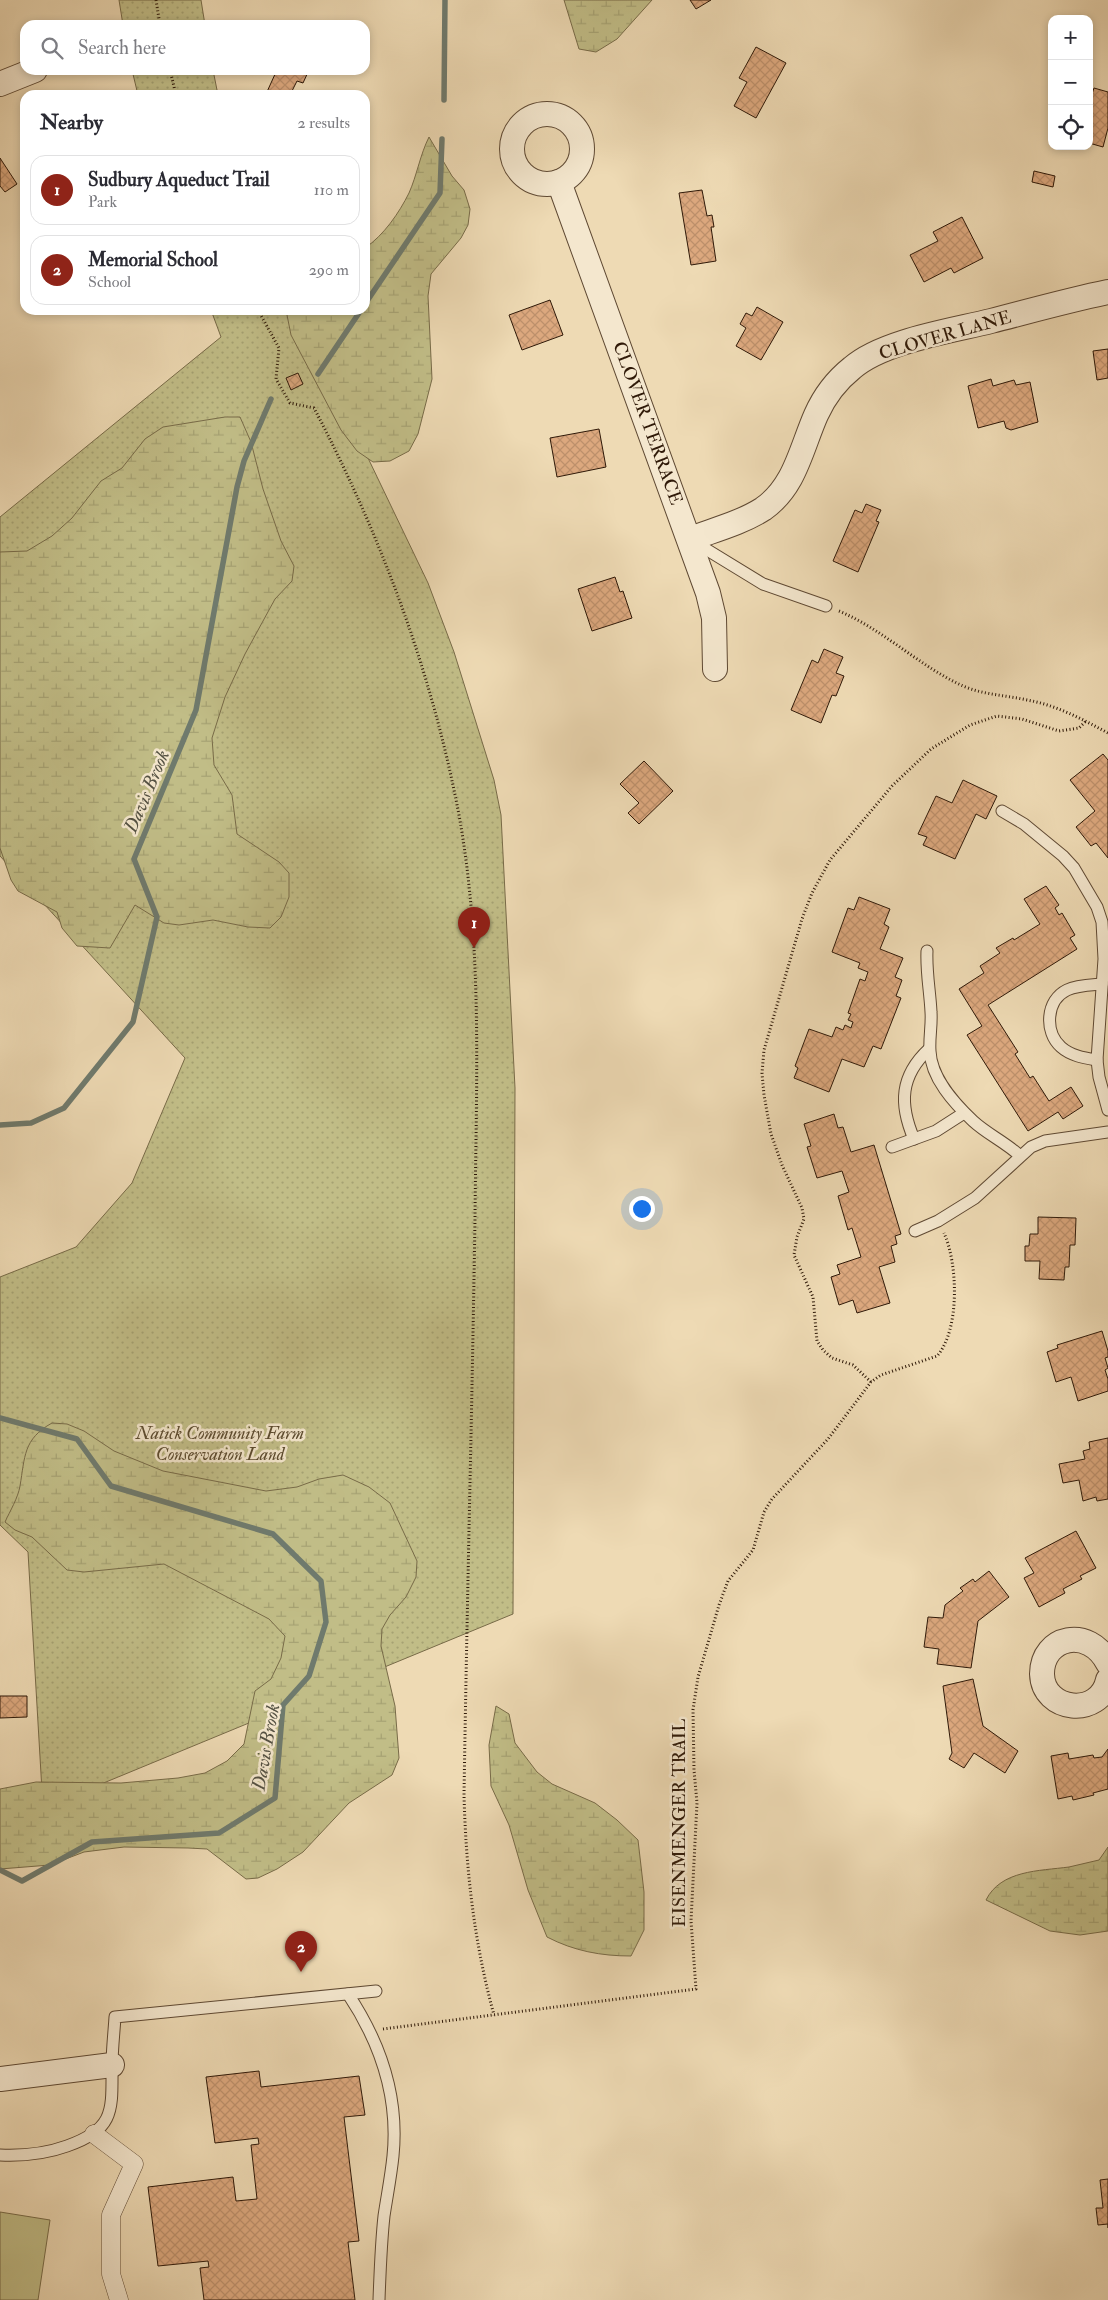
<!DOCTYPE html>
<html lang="en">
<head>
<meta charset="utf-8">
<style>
  :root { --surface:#fff; --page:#f7f7f7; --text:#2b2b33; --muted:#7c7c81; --line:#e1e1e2; --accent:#8f2418 }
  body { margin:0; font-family:"IM FELL Double Pica",serif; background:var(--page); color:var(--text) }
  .controls { position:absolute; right:15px; top:15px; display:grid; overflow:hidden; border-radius:10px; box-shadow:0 2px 8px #0003 }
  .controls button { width:45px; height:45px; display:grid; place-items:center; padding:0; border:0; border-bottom:1px solid var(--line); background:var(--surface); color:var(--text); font:25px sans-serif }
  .you { position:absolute; left:641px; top:1208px; width:18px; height:18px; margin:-12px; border:4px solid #fff; border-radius:50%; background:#1a73e8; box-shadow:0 0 0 8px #1a73e833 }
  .badge { display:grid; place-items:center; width:32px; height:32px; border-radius:50%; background:var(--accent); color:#fff; font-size:16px; font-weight:700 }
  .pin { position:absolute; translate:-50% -41px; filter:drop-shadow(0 1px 2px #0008) }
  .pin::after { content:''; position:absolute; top:26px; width:18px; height:15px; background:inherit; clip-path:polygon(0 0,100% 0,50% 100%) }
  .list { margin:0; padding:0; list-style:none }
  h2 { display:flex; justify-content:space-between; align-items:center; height:65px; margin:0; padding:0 20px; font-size:21px }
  h2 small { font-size:16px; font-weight:400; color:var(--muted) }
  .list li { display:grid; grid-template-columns:32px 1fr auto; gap:15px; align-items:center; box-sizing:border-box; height:70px; margin:0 10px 10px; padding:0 10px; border:1px solid var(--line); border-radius:15px }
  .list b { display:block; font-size:19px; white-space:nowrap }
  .list p { margin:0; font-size:16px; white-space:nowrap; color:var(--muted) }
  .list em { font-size:16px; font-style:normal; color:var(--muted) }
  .icon { flex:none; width:28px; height:28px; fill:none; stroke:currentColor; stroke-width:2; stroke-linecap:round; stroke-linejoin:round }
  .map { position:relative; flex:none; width:1108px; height:2300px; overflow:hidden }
  .search { position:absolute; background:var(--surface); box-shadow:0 2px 8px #0003; left:20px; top:20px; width:350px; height:55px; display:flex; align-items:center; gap:12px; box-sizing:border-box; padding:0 18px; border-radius:15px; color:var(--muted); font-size:19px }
  .panel { position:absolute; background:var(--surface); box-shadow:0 2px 8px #0003; left:20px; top:90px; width:350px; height:225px; border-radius:15px }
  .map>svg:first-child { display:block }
  .grass { fill:url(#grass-dots); stroke:#786b48 }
  .wetland { fill:url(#wetland-marsh); stroke:#786b48 }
  .garden { fill:#c1bd87; stroke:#786b48 }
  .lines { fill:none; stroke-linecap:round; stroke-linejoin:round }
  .stream { stroke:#6f7a6d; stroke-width:5.5 }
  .building { fill:url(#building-cross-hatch); stroke:#2f1908 }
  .service-casing { stroke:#5f4933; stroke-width:13 }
  .pedestrian-casing { stroke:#5f4933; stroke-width:19 }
  .minor-casing { stroke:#5f4933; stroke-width:26 }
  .path { stroke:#2f1908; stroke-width:3; stroke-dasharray:1 2.5; stroke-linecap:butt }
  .service { stroke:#f4e7ce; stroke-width:11 }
  .pedestrian { stroke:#f4e7ce; stroke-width:18 }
  .minor { stroke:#f4e7ce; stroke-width:24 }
  .labels { text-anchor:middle; stroke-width:5; stroke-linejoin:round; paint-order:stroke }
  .street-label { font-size:18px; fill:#2f1908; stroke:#f4e7ce }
  .park-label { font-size:18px; font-style:italic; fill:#5b4a2e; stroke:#f4e7ce }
  .water-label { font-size:19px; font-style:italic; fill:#545143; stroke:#f4e7ce }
</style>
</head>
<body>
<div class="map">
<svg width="1108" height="2300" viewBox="0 0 1108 2300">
  <defs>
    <pattern id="grass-dots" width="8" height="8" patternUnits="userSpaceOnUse" patternTransform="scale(1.25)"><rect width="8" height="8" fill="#c1bd87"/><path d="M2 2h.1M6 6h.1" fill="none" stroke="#a6a273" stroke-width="1.8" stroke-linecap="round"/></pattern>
    <pattern id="wetland-marsh" width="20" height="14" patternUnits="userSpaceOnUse" patternTransform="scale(1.25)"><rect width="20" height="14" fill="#c1bd87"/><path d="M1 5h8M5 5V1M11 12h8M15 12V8" fill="none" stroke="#a6a273"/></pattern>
    <pattern id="building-cross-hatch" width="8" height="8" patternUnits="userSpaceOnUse" patternTransform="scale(1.25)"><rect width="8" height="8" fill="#dca87e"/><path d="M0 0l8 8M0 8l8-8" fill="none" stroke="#bd906b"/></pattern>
  </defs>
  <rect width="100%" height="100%" fill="#eedab4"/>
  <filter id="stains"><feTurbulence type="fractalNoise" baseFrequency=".004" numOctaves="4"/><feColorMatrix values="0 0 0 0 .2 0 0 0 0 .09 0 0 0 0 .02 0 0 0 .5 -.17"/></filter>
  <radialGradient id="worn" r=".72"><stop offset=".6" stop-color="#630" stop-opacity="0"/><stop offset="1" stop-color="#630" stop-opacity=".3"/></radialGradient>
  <!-- grass -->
  <g class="grass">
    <polygon points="119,0 201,0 205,25 123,25"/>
    <polygon points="132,70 213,70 218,95 138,95"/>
    <polygon points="211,310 297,310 428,583 454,652 494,780 501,815 515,1088 513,1614 43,1808 28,1552 0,1525 0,1277 76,1247 132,1183 185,1058 0,856 0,517 221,337"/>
  </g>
  <!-- wetland -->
  <g class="wetland">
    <polygon points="564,0 652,0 617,39 596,52 579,49"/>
    <path d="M 429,137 L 452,176 L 464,190 L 470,209 L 468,225 L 461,238 L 431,274 L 428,296 L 432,379 L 418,434 L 409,451 L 390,461 L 373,462 L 357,451 L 341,430 L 291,335 L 286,310 L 365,310 L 365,248 C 384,235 399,213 409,193 C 417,175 420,155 429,137 Z"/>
    <polygon points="225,417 240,417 251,442 263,489 281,541 294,566 292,581 275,599 245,654 225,697 212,738 214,765 232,795 237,834 279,862 289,873 289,897 281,917 270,928 248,927 213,920 179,925 164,923 135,905 110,948 77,946 62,928 57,912 18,891 11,880 0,848 0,552 27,551 52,536 72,518 101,481 122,468 145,439 163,427"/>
    <path d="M 52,1423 L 67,1424 L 84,1431 L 114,1451 L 163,1471 L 266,1491 L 297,1487 L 319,1479 L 343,1475 L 369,1487 L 390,1503 L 417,1561 L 416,1577 L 406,1597 L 390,1615 L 382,1629 L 381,1646 L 395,1706 L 399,1758 L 392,1775 L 349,1803 L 303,1852 L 277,1869 L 258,1878 L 246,1879 L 207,1849 L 188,1848 L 124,1847 L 84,1852 L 50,1865 L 0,1869 L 0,1789 L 36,1782 L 121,1783 L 178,1778 L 205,1773 L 227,1761 L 244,1744 L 255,1691 L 271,1679 L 281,1658 L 285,1636 L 269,1619 L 164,1564 L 84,1572 L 67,1570 L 32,1537 L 15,1530 L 5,1522 C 10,1511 18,1498 20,1486 C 25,1457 23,1439 52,1423 Z"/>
    <path d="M 496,1706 L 509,1714 L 515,1743 L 537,1772 L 552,1784 L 595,1803 L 617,1820 L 638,1840 L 644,1892 L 644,1930 L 631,1956 C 601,1956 574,1951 547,1937 L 528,1890 L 509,1825 L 491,1786 L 489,1745 Z"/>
    <path d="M 1108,1847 L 1108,1931 L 1080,1935 L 1050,1931 L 986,1900 C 1001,1870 1039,1871 1069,1867 C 1079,1865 1089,1862 1099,1860 Z"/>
  </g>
  <!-- garden -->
  <polygon class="garden" points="0,2212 50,2220 38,2300 0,2300"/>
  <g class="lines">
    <!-- stream -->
    <g class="stream">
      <polyline points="444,100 445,0"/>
      <polyline points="365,304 440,193 442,139"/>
      <polyline points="318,374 361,310"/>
      <polyline points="0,1125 31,1123 64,1108 133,1022 157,917 134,859 196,710 237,487 244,461 271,399"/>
      <polyline points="0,1418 77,1439 111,1486 273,1534 321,1581 326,1622 309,1676 283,1705 275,1798 219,1833 92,1842 22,1881 0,1870"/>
    </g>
  </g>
  <!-- building -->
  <g class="building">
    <polygon points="690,0 711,0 696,9"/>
    <polygon points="756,47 786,63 756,118 734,106 747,82 739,78"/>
    <polygon points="273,70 309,70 303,83 297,81 290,95 268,95 266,94 276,72"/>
    <polygon points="1094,88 1108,92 1108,128 1103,147 1089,143 1089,103"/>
    <polygon points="0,158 17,184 5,192 0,186"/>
    <polygon points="1034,171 1055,176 1053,187 1032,182"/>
    <polygon points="702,190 707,216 712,215 714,227 711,227 716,261 691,265 679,193"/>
    <polygon points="962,217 983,258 954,273 951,268 924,282 910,255 938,241 933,232"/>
    <polygon points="550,300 563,335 522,350 509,315"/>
    <polygon points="757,307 783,322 761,360 736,346 746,328 740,324 746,313 752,316"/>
    <polygon points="1108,349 1108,378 1097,380 1093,351"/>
    <polygon points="298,373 303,384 291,390 286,378"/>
    <polygon points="991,379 993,386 1014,380 1016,385 1030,382 1038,422 1011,430 1006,428 1004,421 978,428 968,386"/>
    <polygon points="599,429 606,467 557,477 550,438"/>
    <polygon points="866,504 881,510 876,521 879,522 858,572 833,561 855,510 862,513"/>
    <polygon points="615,577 620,592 623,591 632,618 592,631 578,589"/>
    <polygon points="824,649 843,657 836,673 844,676 836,696 832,695 821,723 791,710 812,660 818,663"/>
    <polygon points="1103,754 1108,760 1108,858 1096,843 1091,846 1076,827 1095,811 1070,780"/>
    <polygon points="644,761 673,791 639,824 628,813 639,803 620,784"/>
    <polygon points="963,780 997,796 986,819 976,814 955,859 923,845 927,837 918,834 936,796 952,803"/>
    <polygon points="1046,886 1059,905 1055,908 1059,915 1062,913 1075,935 1070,938 1077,949 988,1005 1018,1052 1015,1054 1030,1078 1033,1076 1049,1101 1071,1087 1083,1106 1063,1119 1058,1112 1028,1131 967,1035 982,1026 959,989 984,973 980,966 1000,953 996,948 1013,938 1014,940 1040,924 1024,899"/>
    <polygon points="859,897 890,909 884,924 889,927 880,949 903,958 895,977 902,980 896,996 901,998 881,1049 873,1046 864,1067 842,1059 829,1092 794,1078 798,1068 795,1066 809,1029 832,1037 836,1027 843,1030 845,1025 851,1028 853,1022 848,1020 851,1014 848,1013 860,979 865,981 868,972 858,968 860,963 832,952 848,908 854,910"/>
    <polygon points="834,1114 838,1128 843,1127 851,1152 874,1145 901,1234 895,1236 897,1244 891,1246 895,1262 879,1267 890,1303 857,1313 853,1300 839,1305 831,1277 840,1274 837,1265 861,1257 852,1228 848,1230 838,1196 849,1192 842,1171 817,1178 807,1147 811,1146 804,1124"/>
    <polygon points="1038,1217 1076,1218 1075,1245 1070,1245 1069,1267 1065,1267 1064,1280 1039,1279 1040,1261 1025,1261 1025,1246 1029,1246 1030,1234 1038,1234"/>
    <polygon points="1102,1331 1108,1351 1108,1357 1105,1358 1108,1368 1105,1370 1108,1379 1108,1391 1078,1401 1071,1377 1056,1382 1047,1352 1058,1348 1057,1345"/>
    <polygon points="1108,1438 1108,1499 1097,1501 1096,1497 1083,1501 1079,1480 1063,1483 1059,1464 1085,1459 1083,1451 1090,1449 1089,1442"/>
    <polygon points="1076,1531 1096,1568 1080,1576 1082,1579 1063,1589 1065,1593 1039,1607 1024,1578 1034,1573 1025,1558"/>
    <polygon points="989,1571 1009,1597 978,1621 971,1668 937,1664 939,1649 924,1647 928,1617 943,1618 945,1605 963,1591 960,1588 973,1579 975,1582"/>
    <polygon points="973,1679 983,1726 1018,1751 1005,1773 974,1753 964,1768 949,1759 952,1753 943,1686"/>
    <polygon points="0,1696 27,1696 27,1717 0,1718"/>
    <polygon points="1108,1749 1108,1789 1093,1793 1094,1795 1073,1800 1072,1796 1058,1799 1051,1756 1068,1753 1069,1759 1093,1755 1094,1758 1102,1757"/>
    <polygon points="259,2071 261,2087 359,2076 365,2115 344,2117 359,2241 348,2242 355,2300 204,2300 200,2268 209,2267 208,2261 158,2266 148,2187 233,2177 236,2201 257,2199 251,2145 259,2144 258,2138 215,2143 206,2077"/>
    <polygon points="1108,2179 1108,2228 1108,2224 1098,2225 1096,2208 1103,2208 1100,2180"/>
  </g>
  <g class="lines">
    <defs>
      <g id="service">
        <polyline points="691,540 763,584 826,606"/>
        <polyline points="1002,811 1024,824 1063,856 1074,868 1097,907 1102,922 1104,959 1097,1060 1099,1077 1108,1110"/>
        <path d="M 927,951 C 926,972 930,991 931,1012 C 932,1025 929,1038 930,1051 C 931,1078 954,1103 973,1121 C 987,1134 1005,1142 1019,1155"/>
        <path d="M 1097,1060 C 1085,1058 1071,1056 1061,1047 C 1044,1032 1046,1000 1067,990 C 1077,985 1090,985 1102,984"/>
        <path d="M 914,1139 C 899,1104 900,1076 929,1049"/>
        <polyline points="892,1147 936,1131 964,1113"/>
        <polyline points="915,1231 938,1221 975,1198 1031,1147 1045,1141 1108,1132"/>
        <path d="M 348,1994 C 380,2042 399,2097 393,2156 C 391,2176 387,2196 384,2216 C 381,2244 380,2272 379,2300"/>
        <path d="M 0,2155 C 23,2156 45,2154 67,2146 C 115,2129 112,2111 112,2066 C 112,2050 114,2033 115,2017 L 376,1991"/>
      </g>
      <polyline id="pedestrian" points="94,2134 134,2164 111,2215 111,2274 119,2300"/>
      <g id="minor">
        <polyline points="0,84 35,70"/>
        <circle cx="547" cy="149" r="35"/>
        <polyline points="559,182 708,593 714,618 715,669"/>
        <path d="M 690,539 C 714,530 741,523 763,509 C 795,487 801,449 816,415 C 824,397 837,380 852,368 C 883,341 951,331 991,321 C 1030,311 1069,300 1108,292"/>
        <path d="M 1108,1663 C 1089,1626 1042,1636 1042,1674 C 1043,1712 1100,1718 1108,1680"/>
        <polyline points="0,2079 112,2065"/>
      </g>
    </defs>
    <!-- service casing -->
    <use href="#service" class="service-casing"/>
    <!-- pedestrian casing -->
    <use href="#pedestrian" class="pedestrian-casing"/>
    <!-- minor casing -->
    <use href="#minor" class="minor-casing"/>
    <!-- path -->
    <g class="path">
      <polyline points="156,0 160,25"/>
      <polyline points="170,70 176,95"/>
      <path d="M 258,310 L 279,348 L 276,379 L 290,403 L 314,408 C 381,536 432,672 459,815 C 483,948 476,1084 475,1219 C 472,1411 467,1603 464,1795 C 466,1870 474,1942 494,2015"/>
      <path d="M 839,611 C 884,630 919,666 963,686 C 984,695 1005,695 1027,700 C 1056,705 1082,719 1108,733"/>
      <polyline points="871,1382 853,1365 832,1358 823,1350 817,1341 813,1297 794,1255 797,1237 804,1219 802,1208 782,1165 771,1134 764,1095 762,1073 764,1050 802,919 812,893 830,860 892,786 931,749 970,725 997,716 1022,719 1059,731 1079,728 1086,721"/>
      <path d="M 383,2029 L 696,1989 L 691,1921 L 697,1803 L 694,1770 L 693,1710 L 698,1677 L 719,1605 L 728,1581 L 753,1550 L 764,1512 L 772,1499 L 828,1439 L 871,1382 L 881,1375 L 937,1356 C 960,1330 958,1264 944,1233"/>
    </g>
    <!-- service -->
    <use href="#service" class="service"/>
    <!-- pedestrian -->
    <use href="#pedestrian" class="pedestrian"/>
    <!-- minor -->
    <use href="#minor" class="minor"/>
  </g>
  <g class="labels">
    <!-- street labels -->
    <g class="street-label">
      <text transform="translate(945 335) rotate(-16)" y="6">CLOVER LANE</text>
      <text transform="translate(648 423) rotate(70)" y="6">CLOVER TERRACE</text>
      <text transform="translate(679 1823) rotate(-90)" y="6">EISENMENGER TRAIL</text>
    </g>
    <!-- park labels -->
    <g class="park-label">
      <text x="220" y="1439">Natick Community Farm<tspan x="220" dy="21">Conservation Land</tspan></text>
    </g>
    <!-- water labels -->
    <g class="water-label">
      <text transform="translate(146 791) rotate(-67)" y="7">Davis Brook</text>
      <text transform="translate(265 1747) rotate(-80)" y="7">Davis Brook</text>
    </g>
  </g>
  <rect width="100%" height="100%" filter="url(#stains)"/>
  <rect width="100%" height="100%" fill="url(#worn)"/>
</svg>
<div class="controls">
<button>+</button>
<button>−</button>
<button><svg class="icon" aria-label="locate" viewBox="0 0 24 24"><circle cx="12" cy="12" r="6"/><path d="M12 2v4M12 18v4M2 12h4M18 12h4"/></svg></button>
</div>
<div class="you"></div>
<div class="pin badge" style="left:474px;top:948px">1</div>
<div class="pin badge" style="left:301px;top:1972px">2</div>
<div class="search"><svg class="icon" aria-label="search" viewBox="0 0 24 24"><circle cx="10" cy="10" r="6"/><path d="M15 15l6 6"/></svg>Search here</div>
<section class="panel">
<h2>Nearby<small>2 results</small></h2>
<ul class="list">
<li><span class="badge">1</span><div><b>Sudbury Aqueduct Trail</b><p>Park</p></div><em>110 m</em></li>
<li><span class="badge">2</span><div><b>Memorial School</b><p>School</p></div><em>290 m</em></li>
</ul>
</section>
</div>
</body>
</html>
